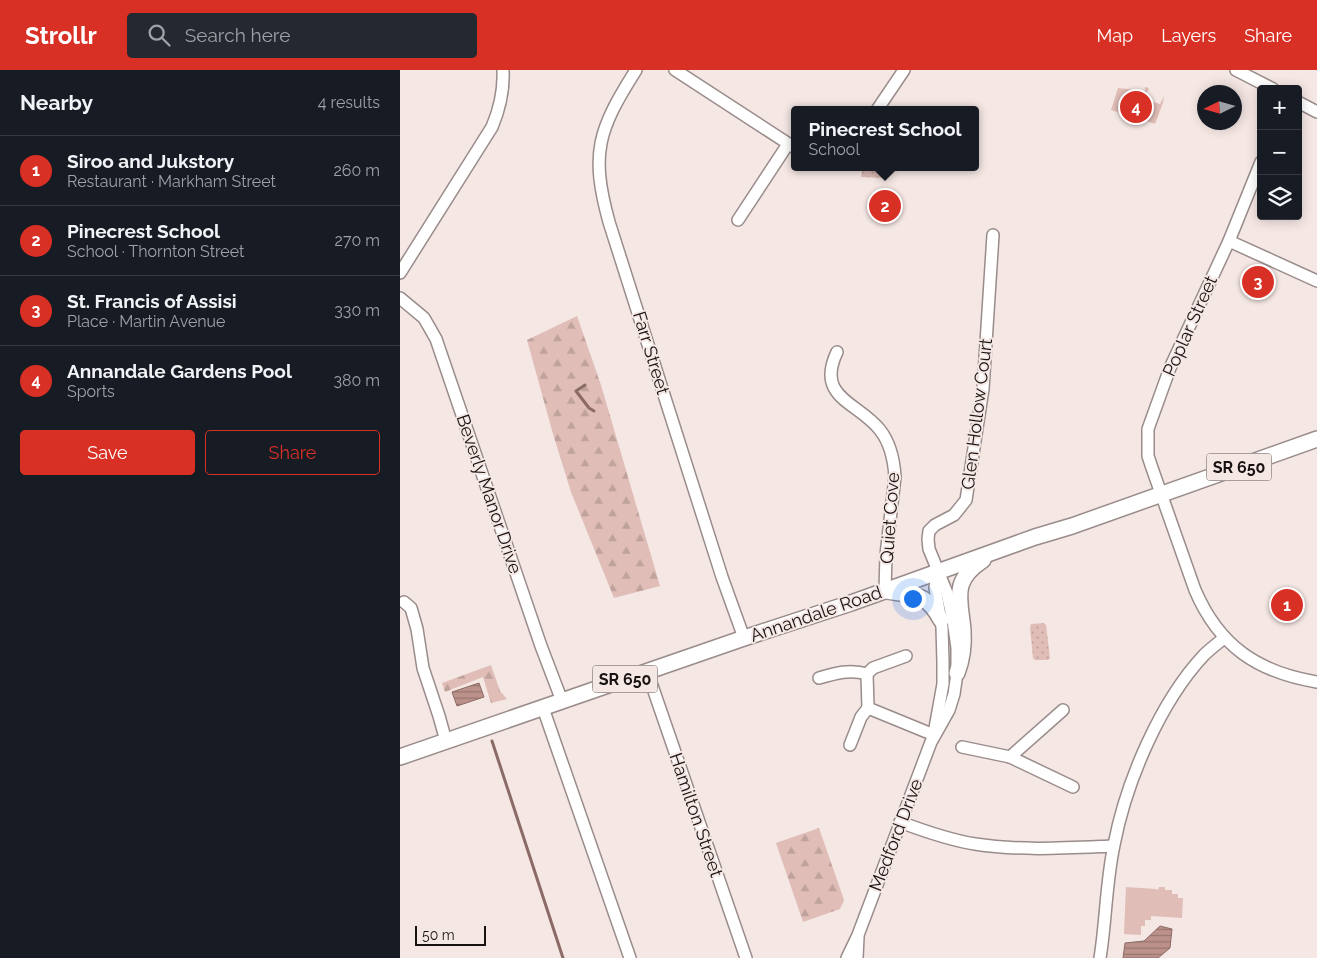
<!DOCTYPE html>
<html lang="en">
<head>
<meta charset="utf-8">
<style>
  :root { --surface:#171b24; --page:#242831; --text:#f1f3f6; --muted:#9ea1a6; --line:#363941; --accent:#d93025 }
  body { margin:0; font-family:Raleway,sans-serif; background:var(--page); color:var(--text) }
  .controls { position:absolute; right:15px; top:15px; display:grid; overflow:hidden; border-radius:5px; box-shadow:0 2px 12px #0003 }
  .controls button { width:45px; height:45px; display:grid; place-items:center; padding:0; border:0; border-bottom:1px solid var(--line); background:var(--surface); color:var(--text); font:25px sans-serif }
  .compass { position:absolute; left:797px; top:15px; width:45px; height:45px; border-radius:50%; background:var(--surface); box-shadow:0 2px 12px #0003; rotate:265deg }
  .scale { position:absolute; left:15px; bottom:12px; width:71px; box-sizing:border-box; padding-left:5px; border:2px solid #181312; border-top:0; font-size:14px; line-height:18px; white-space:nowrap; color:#181312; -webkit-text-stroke:4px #f5e7e4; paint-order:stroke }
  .you { position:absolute; left:512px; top:528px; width:18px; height:18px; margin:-12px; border:4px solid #fff; border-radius:50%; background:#1a73e8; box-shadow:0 0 0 8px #1a73e833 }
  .badge { display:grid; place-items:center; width:32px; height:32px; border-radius:50%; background:var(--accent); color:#fff; font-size:16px; font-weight:700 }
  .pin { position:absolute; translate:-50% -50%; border:2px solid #fff; box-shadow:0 1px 5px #0006 }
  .popup { position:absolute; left:391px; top:36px; width:188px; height:65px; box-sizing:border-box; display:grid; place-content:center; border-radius:5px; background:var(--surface); filter:drop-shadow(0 1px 4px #0005); font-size:16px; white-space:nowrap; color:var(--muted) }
  .popup b { font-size:19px; color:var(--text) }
  .popup::after { content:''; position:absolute; left:50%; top:100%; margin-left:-10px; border:10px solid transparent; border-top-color:var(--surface) }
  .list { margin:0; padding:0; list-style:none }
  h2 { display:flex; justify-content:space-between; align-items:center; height:65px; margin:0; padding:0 20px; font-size:21px }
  h2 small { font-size:16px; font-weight:400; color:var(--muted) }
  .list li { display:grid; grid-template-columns:32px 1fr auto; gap:15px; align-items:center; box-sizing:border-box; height:70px; padding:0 20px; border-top:1px solid var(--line) }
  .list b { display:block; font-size:19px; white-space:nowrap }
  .list p { margin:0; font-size:16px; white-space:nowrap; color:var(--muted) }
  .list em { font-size:16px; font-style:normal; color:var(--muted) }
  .actions { display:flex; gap:10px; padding:15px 20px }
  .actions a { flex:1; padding:11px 0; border:1px solid var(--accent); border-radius:5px; text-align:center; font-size:18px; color:var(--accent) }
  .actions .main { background:var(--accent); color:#fff }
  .icon { flex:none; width:28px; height:28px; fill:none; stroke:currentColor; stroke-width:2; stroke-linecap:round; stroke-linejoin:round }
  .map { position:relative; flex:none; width:917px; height:888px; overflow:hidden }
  header { display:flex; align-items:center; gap:30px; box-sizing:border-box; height:70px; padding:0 25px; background:var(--accent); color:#fff }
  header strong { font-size:24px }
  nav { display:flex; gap:28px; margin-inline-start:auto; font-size:18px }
  .search { width:350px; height:45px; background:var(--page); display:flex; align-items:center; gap:12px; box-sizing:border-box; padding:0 18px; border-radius:5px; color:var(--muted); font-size:19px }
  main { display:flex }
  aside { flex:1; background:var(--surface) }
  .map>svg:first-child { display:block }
  .forest { fill:url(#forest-firs) }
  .park { fill:url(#park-dots) }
  .garden { fill:#e0bdb7 }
  .water { fill:url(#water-rules); stroke:#8b6b66 }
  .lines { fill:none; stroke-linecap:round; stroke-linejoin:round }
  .stream { stroke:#8b6b66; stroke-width:3 }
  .minor-casing { stroke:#998c8a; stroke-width:14 }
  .major-casing { stroke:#998c8a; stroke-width:18 }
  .minor { stroke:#fff; stroke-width:11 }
  .major { stroke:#fff; stroke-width:15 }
  .labels { text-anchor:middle; stroke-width:4; stroke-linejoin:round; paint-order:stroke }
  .shield { fill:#f5e7e4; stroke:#5a5351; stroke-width:1 }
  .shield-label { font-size:16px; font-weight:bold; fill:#181312 }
  .street-label { font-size:18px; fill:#181312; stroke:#f5e7e4 }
</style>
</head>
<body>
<header>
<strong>Strollr</strong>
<div class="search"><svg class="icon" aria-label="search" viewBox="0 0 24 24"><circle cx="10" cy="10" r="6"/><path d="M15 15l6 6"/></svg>Search here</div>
<nav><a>Map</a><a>Layers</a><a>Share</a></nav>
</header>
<main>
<aside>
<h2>Nearby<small>4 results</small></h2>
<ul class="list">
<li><span class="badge">1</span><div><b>Siroo and Jukstory</b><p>Restaurant · Markham Street</p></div><em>260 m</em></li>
<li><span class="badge">2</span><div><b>Pinecrest School</b><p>School · Thornton Street</p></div><em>270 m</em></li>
<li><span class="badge">3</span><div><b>St. Francis of Assisi</b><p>Place · Martin Avenue</p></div><em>330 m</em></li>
<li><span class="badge">4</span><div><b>Annandale Gardens Pool</b><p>Sports</p></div><em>380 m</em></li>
</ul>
<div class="actions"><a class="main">Save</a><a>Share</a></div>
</aside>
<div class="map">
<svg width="917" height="888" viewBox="0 0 917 888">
  <defs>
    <pattern id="forest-firs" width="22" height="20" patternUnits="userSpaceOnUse" patternTransform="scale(1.25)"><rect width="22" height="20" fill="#e0bdb7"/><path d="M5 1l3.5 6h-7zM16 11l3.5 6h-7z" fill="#bfa29c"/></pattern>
    <pattern id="park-dots" width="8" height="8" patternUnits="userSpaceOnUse" patternTransform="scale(1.25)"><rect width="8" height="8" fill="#e0bdb7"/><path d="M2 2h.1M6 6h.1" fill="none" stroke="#bfa29c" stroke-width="1.8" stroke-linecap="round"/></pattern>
    <pattern id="water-rules" width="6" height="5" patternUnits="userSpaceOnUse" patternTransform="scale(1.25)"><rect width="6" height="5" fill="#bc918a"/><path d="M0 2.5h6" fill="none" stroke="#98756f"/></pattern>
  </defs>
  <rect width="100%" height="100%" fill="#f5e7e4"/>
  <!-- forest -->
  <g class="forest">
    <polygon points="177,246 201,315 260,516 214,528 171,422 153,364 127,270"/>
    <polygon points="91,595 100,621 107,629 91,633 83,607 45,622 42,613"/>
    <polygon points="419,758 444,830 440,839 403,852 376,773"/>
  </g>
  <!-- park -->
  <g class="park">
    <polygon points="463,97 488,97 488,108 461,107"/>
    <polygon points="644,553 646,555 650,588 648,590 635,590 633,588 630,557 631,554"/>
  </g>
  <!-- garden -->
  <g class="garden">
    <polygon points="745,17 749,18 746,25 748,26 747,30 760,34 764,26 763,33 755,54 741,49 739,53 732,51 733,47 711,40 718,18 745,21"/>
    <polygon points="726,817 756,819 758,820 759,817 765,817 765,820 772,820 772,824 778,824 778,828 783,828 782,848 751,846 751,850 745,850 745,856 741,856 741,865 724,864"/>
  </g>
  <!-- water -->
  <g class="water">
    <polygon points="723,26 748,35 743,47 718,38"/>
    <polygon points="79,613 84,627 57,636 52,622"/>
    <polygon points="760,856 772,859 770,878 758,888 723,888 725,873 744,871"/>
  </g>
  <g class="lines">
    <!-- stream -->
    <g class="stream">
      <polyline points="185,315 176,321 189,338 194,341"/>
      <polyline points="92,671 163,888"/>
    </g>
    <defs>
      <g id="minor">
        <path d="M 236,0 C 198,60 190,83 209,152 L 322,507 L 344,568"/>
        <polyline points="275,0 395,78"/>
        <polyline points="836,0 873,19"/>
        <polyline points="898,32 917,42"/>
        <polyline points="477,40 504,0"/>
        <path d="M 861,92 L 829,171 L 770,298 L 748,359 L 748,386 L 752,398 L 795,520 C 819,576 857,602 917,612"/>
        <polyline points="338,150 388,74"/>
        <polyline points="829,171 917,211"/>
        <path d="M 0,203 L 92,57 C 100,38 104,21 103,0"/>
        <polyline points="0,228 24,248 36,269 141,576 162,631"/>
        <path d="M 437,282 C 415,328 458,332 480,360 C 491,374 494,390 495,407 L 486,485 L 485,520"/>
        <polyline points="4,532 11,538 17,559 23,598 39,646 46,671"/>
        <polyline points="247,601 346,888"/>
        <path d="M 419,608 C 436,603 450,599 467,604"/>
        <polyline points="143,638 230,888"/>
        <polyline points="468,638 534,665"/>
        <polyline points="535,658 543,614 543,592 542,557 535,518 537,502"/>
        <polyline points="450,675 461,647 468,638 467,604 473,598 506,586"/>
        <polyline points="562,677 610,687 673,717"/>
        <polyline points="610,687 663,640"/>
        <path d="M 500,752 C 524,761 549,770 575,774 C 621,781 667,778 713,776"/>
        <polyline points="447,888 458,865 531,672 549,640 554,624 557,603 557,578 553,550 547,523 529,479 528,469 529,461 535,455 554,445 566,430 583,319 593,165"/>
        <polyline points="457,888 458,867"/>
        <path d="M 700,888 C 706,851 706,812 714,775 C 726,712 760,632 804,585 C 810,579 817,574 824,568"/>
      </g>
      <g id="major">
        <path d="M 487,521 C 515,526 526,522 541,550"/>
        <path d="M 557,603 C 562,590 564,575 563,560 C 560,528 551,511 583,490"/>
        <polyline points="0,687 344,568 451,533 635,467 672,456 917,369"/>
      </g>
    </defs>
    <!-- minor casing -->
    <use href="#minor" class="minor-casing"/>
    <!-- major casing -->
    <use href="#major" class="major-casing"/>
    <!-- minor -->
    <use href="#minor" class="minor"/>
    <!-- major -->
    <use href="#major" class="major"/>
  </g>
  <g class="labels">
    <!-- shield labels -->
    <g class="shield">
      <rect x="806.5" y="383.5" width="65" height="27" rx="4"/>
      <rect x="192.5" y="595.5" width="65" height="27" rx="4"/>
    </g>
    <g class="shield-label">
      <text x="839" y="403">SR 650</text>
      <text x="225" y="615">SR 650</text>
    </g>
    <!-- street labels -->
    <g class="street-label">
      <text transform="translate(790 256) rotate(-66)" y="6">Poplar Street</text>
      <text transform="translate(251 283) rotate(73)" y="6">Farr Street</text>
      <text transform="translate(577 344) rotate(-83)" y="6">Glen Hollow Court</text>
      <text transform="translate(89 424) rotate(71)" y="6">Beverly Manor Drive</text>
      <text transform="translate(490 448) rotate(-86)" y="6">Quiet Cove</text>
      <text transform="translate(416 544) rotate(-19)" y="6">Annandale Road</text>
      <text transform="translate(296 745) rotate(71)" y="6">Hamilton Street</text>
      <text transform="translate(496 765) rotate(-69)" y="6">Medford Drive</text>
    </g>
  </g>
</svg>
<div class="controls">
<button>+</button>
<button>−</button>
<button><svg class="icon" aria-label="layers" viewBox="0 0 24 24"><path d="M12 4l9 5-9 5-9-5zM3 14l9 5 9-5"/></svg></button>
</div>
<svg class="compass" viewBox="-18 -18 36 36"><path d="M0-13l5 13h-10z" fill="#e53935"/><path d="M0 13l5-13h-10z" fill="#9ea1a6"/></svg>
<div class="scale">50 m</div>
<div class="you"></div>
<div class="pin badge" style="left:887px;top:535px">1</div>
<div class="pin badge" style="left:485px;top:136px">2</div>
<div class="popup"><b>Pinecrest School</b>School</div>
<div class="pin badge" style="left:858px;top:212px">3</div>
<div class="pin badge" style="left:736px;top:37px">4</div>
</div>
</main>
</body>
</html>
